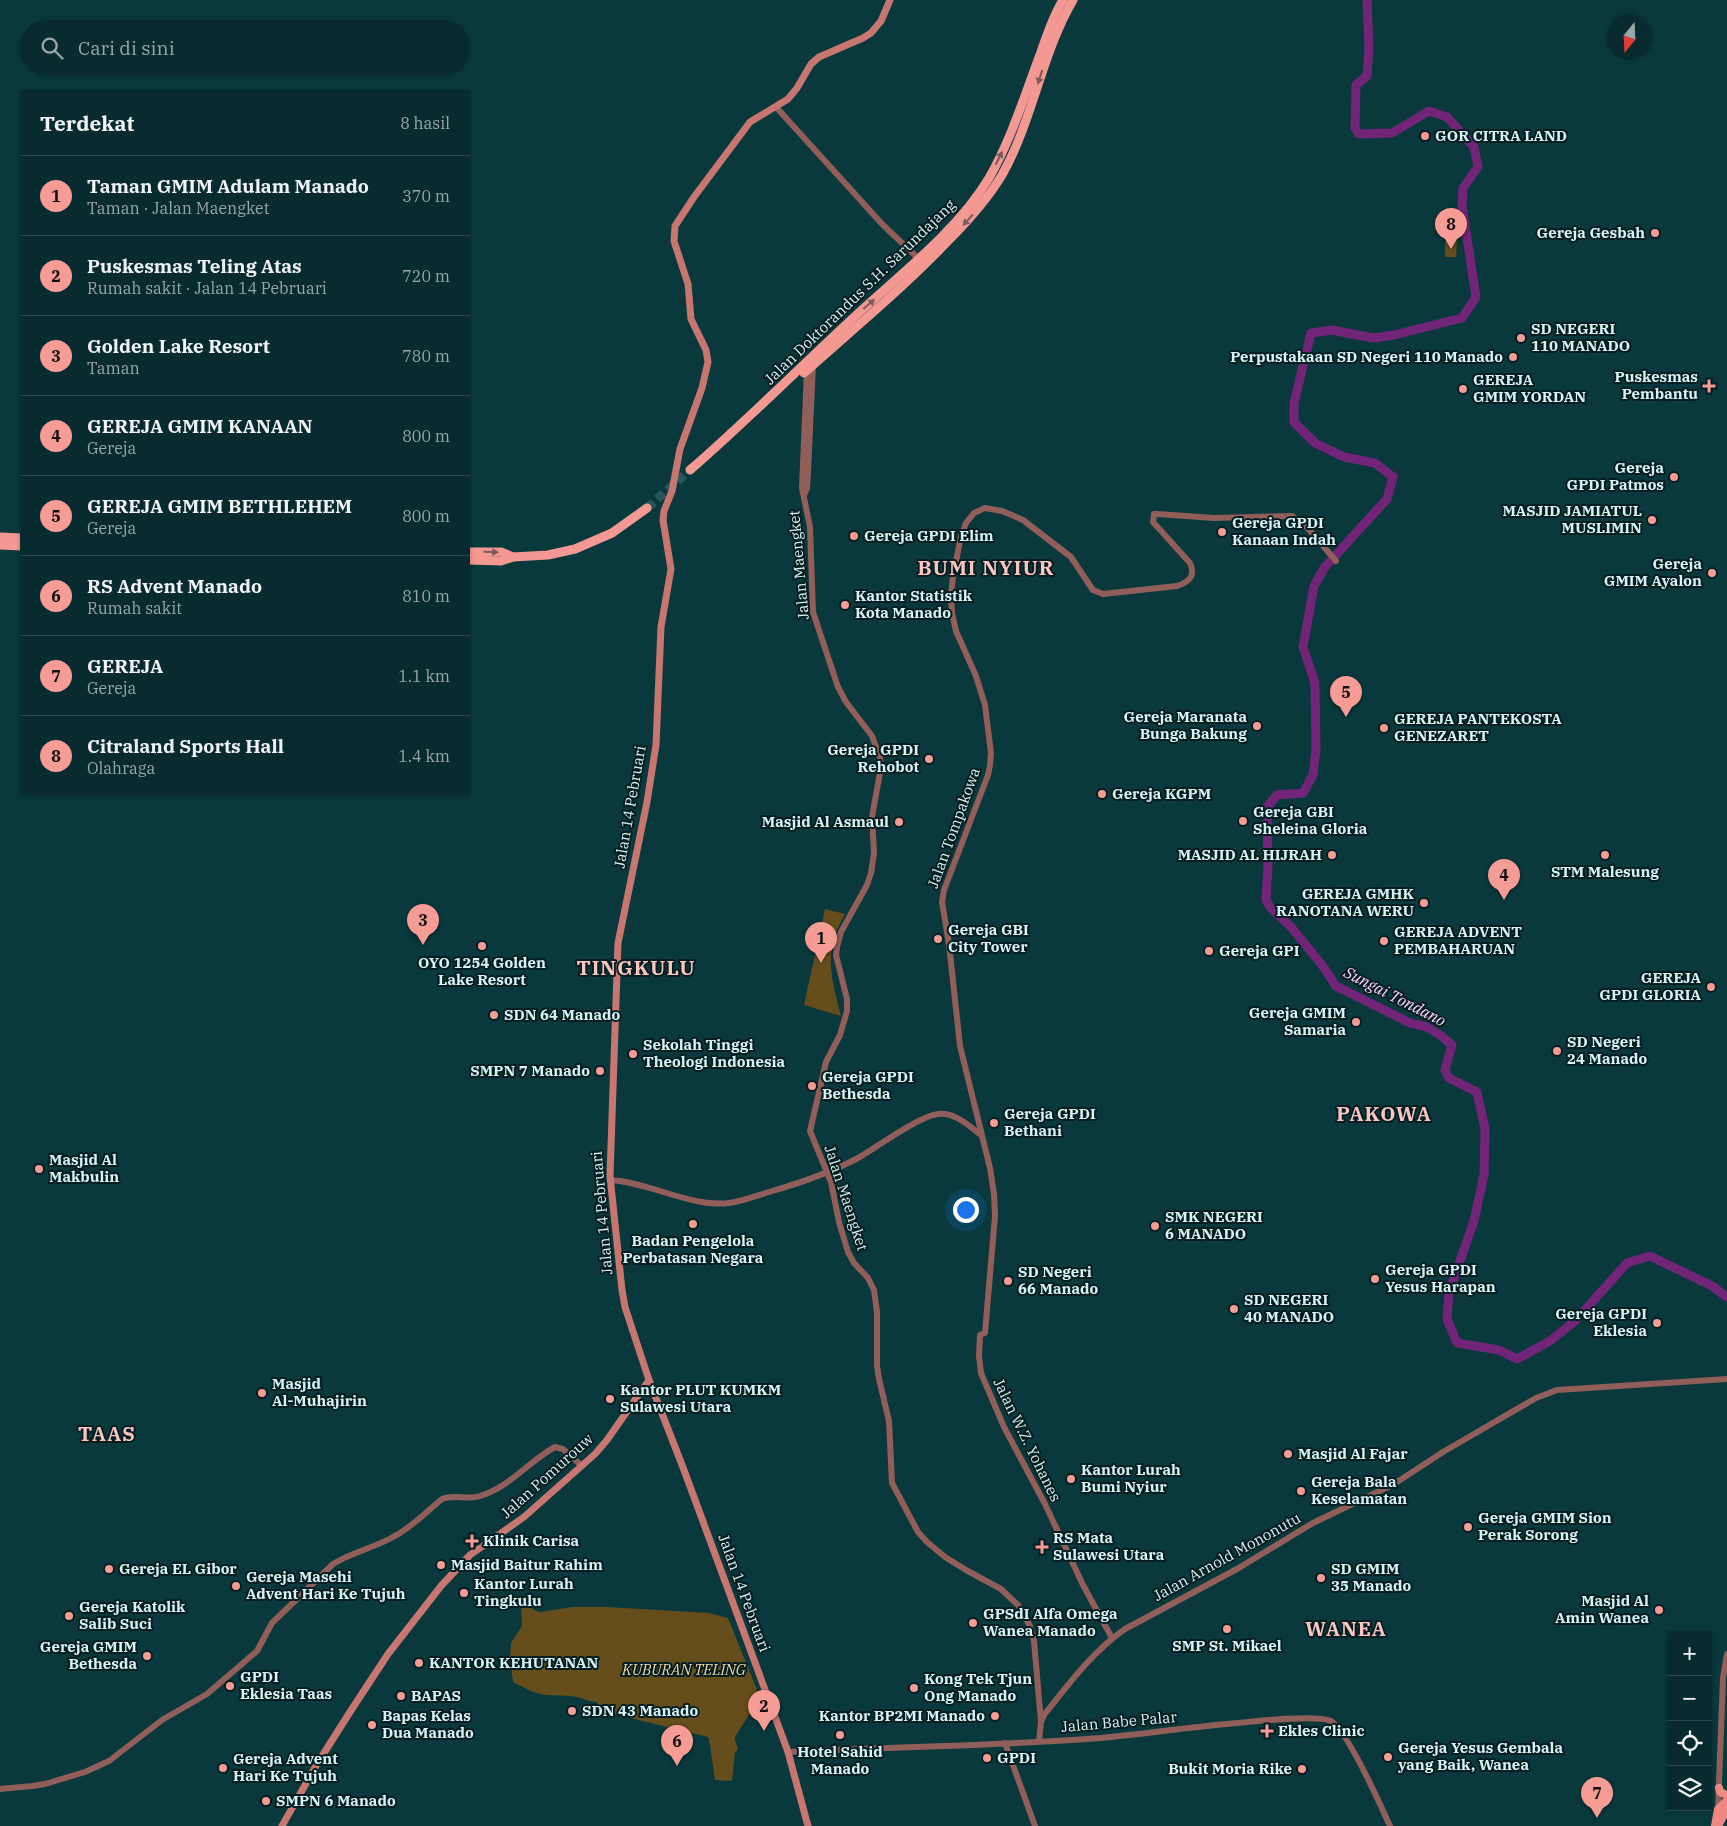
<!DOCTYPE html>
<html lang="id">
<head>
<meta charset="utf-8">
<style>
  :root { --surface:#072b2e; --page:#15373a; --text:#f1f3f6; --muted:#98a7aa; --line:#28474a; --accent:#f59c95 }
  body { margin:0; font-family:"IBM Plex Serif",serif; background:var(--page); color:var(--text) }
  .controls { position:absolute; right:15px; bottom:15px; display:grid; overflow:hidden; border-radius:0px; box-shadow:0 1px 4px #0004 }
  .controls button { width:45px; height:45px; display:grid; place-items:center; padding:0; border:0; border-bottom:1px solid var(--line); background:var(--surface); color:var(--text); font:25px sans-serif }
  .compass { position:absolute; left:1607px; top:15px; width:45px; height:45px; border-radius:50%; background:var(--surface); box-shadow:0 1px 4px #0004; rotate:198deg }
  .you { position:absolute; left:965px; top:1209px; width:18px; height:18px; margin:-12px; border:4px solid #fff; border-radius:50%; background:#1a73e8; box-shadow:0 0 0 8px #1a73e833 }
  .badge { display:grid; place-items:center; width:32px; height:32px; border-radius:50%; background:var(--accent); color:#111; font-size:16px; font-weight:700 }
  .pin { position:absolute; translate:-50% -41px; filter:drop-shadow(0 1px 2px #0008) }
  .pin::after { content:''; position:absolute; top:26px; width:18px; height:15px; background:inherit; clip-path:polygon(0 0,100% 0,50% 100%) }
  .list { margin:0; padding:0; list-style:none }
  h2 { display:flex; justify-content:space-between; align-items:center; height:65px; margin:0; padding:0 20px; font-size:21px }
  h2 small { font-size:16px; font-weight:400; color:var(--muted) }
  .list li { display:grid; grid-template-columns:32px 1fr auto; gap:15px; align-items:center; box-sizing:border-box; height:80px; padding:0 20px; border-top:1px solid var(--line) }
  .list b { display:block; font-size:19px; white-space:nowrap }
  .list p { margin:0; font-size:16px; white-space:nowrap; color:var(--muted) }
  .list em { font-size:16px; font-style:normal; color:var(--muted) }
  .icon { flex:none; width:28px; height:28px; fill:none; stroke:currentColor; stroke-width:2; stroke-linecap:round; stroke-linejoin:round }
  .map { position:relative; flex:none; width:1727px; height:1826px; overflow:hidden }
  .search { position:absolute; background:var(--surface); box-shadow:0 1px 4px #0004; left:20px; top:20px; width:450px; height:55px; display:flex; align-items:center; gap:12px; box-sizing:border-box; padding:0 18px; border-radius:28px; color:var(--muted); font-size:19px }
  .panel { position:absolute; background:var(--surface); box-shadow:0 1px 4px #0004; left:20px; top:90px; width:450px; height:705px; border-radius:0px }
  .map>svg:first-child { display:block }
  .green { fill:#654e1b }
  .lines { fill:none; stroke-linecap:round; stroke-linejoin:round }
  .river { stroke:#722479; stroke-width:9 }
  .trunk-tunnel { stroke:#285559; stroke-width:9; stroke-dasharray:9 4.5; stroke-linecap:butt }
  .tertiary { stroke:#925e5a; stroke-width:6 }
  .secondary { stroke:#c77670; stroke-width:7 }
  .primary { stroke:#f08781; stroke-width:8 }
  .trunk { stroke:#f49892; stroke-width:9 }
  .oneway { fill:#7c5a59 }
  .poi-dot { fill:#f59c95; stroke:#051d20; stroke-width:2 }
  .labels { text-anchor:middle; stroke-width:4; stroke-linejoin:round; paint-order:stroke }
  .poi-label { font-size:15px; font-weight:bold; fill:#d6f3f6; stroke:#051d20; text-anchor:start }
  .street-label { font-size:15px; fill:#d6f3f6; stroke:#051d20 }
  .park-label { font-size:15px; font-style:italic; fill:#f5dba7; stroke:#051d20 }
  .water-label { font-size:16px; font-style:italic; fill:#fcd3ff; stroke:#051d20 }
  .district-label { font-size:20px; font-weight:bold; letter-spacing:1px; fill:#fac6c1; stroke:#051d20 }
</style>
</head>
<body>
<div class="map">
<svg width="1727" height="1826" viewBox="0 0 1727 1826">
  <rect width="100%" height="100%" fill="#09393d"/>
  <!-- green -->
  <g class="green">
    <polygon points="1445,241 1457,241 1456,257 1445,257"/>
    <path d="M 825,909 L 845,914 C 841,922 836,930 834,939 C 826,965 835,991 841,1016 L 804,1005 Z"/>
    <path d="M 526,1602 L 534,1610 L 540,1612 L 572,1607 L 607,1607 L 709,1613 L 728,1618 L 760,1697 L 735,1737 L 735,1740 L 738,1749 L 735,1752 L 732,1781 L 715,1780 L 710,1745 L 708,1737 L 614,1714 L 610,1708 L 602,1708 L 596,1702 C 589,1702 584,1698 577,1697 C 566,1695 556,1696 546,1695 C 534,1694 523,1687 513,1682 L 510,1657 L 511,1643 L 522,1626 L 521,1606 Z"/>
  </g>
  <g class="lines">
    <!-- river -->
    <polyline class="river" points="1367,0 1369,48 1367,76 1356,85 1355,128 1359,134 1392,133 1429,111 1447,117 1474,147 1478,167 1463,188 1462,205 1476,297 1462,318 1394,335 1373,338 1332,330 1311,333 1294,403 1294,422 1315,443 1344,457 1375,463 1393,477 1387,499 1324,568 1314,586 1303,647 1315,683 1316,749 1313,775 1303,793 1277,795 1267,807 1268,865 1266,900 1270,907 1291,927 1322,965 1336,986 1410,1023 1427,1027 1440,1035 1452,1045 1445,1070 1449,1078 1477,1092 1485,1129 1484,1175 1474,1221 1449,1292 1447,1319 1457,1343 1499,1350 1517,1359 1550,1341 1575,1321 1627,1263 1650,1256 1712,1286 1727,1297"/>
    <!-- trunk-tunnel -->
    <polyline class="trunk-tunnel" points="647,508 690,470"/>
    <!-- tertiary -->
    <g class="tertiary">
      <polyline points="776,107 883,225 918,258"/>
      <polyline points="807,371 802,488 810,527 813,612 838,687 846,702 872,736 880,758 881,767 872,817 874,853 871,873 867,885 841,932 837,947 836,955 847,999 847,1011 840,1035 826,1062 810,1131 831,1182 839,1222 848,1252 854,1263 868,1278 874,1290 877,1312 877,1366 879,1379 889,1421 892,1483 918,1532 927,1542 945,1557 966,1570 1001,1589 1018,1605 1030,1626 1034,1641 1041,1722"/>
      <polyline points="804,495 807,488 808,472 813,365"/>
      <path d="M 610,1180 C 648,1182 693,1208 729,1203 C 743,1201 756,1196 769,1192 C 800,1183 830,1173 858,1158 C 877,1147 919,1116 938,1114 C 955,1112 969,1126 981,1135"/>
      <path d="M 1112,1638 L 1083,1585 L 1045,1504 L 1004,1427 L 981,1373 L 979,1356 L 980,1335 L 985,1333 L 995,1216 L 994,1194 L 990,1168 L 960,1046 L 949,944 L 942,902 L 944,890 L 988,775 L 990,765 L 991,753 L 985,705 L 976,676 L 956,631 L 952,613 L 951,596 L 953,576 L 961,536 L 966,523 L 974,513 L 985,508 L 1002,511 L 1023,520 L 1071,557 L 1093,590 L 1103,594 L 1177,586 C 1189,582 1196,576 1190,563 L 1153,522 L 1154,514 L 1157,514 L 1214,518 L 1292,516 L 1305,525 L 1336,561"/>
      <path d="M 1039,1741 L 1041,1722 L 1044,1715 C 1068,1685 1093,1651 1125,1629 L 1237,1569 L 1313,1523 L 1394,1484 L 1443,1452 L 1536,1398 L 1557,1390 L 1727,1379"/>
      <polyline points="1005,1743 1035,1826"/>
      <path d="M 788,1752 C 888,1747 987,1746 1087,1739 C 1127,1736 1167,1730 1207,1726 C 1230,1724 1315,1713 1331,1721 C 1347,1730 1381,1806 1390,1826"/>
      <path d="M 0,1789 L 32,1786 L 45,1784 L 85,1772 L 109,1761 L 162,1720 L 207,1694 L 257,1651 L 272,1623 L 333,1564 C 352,1552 374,1548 393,1537 C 411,1528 426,1512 442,1499 C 454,1494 468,1500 480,1496 C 510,1487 529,1461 555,1447 L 563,1449 L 582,1466"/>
      <polyline points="1718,1809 1723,1678 1727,1654"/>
    </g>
    <!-- secondary -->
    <g class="secondary">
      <polyline points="282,1826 317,1764 350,1712 388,1654 441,1586 470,1555 524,1517 595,1454 607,1440 649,1380"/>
      <polyline points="808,1826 788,1752 684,1470 649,1380 625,1307 622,1290 610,1176 618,943 647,802 656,745 661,627 671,569 663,520 664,511 672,491 680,449 702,388 708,362 706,350 691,319 688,284 674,241 675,226 694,197 750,122 788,99 797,88 811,64 819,57 863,38 871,33 881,21 890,0"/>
    </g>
    <!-- primary -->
    <g class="primary">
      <polyline points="1719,1788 1720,1792 1727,1795"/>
      <polyline points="1715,1826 1718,1809 1727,1800"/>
      <polyline points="1718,1826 1727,1809"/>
    </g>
    <!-- trunk -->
    <g class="trunk">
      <path d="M 804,373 C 852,330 902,289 947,242 C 967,222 987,200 1002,175 C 1033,120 1041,55 1073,0"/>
      <path d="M 690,470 C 750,418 805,362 864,308 C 907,269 959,228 989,178 C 1012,138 1025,94 1041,52 C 1047,35 1053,16 1063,0"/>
      <polyline points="0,537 21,538"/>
      <polyline points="0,545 21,546"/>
      <polyline points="469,552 501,552 513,557"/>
      <polyline points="469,560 501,561 513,557 548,555 575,549 612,533 647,508"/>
    </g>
  </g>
  <!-- one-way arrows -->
  <defs><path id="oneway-solid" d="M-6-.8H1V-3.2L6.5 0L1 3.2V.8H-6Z" transform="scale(1.25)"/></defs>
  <g class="oneway">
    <use href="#oneway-solid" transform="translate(1040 77) rotate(108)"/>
    <use href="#oneway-solid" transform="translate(999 158) rotate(-64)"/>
    <use href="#oneway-solid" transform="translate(968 220) rotate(132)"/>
    <use href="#oneway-solid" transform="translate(869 304) rotate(-41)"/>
    <use href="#oneway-solid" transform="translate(491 552) rotate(1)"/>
  </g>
  <!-- markers -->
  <g class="poi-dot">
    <circle cx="1425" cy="136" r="5"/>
    <circle cx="1655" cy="233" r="5"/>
    <circle cx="1521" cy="338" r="5"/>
    <circle cx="1513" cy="357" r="5"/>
    <path d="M1706.5 378.5h5v5h5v5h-5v5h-5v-5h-5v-5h5z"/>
    <circle cx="1463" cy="389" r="5"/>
    <circle cx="1674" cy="477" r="5"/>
    <circle cx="1652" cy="520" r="5"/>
    <circle cx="1222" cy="532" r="5"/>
    <circle cx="854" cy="536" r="5"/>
    <circle cx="1712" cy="573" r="5"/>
    <circle cx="845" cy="605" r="5"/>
    <circle cx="1257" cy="726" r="5"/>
    <circle cx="1384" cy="728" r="5"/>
    <circle cx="929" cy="759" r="5"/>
    <circle cx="1102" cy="794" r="5"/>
    <circle cx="1243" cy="821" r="5"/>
    <circle cx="899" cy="822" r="5"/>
    <circle cx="1332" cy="855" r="5"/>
    <circle cx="1605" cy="855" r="5"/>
    <circle cx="1424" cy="903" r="5"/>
    <circle cx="938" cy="939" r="5"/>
    <circle cx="1384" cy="941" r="5"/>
    <circle cx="482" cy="946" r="5"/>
    <circle cx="1209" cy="951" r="5"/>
    <circle cx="1711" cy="987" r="5"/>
    <circle cx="494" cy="1015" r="5"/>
    <circle cx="1356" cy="1022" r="5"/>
    <circle cx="1557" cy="1051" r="5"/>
    <circle cx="633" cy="1054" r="5"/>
    <circle cx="600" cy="1071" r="5"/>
    <circle cx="812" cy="1086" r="5"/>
    <circle cx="994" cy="1123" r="5"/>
    <circle cx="39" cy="1169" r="5"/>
    <circle cx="693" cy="1224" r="5"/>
    <circle cx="1155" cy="1226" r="5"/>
    <circle cx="1375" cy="1279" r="5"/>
    <circle cx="1008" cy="1281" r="5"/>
    <circle cx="1234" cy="1309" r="5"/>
    <circle cx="1657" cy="1323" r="5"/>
    <circle cx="262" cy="1393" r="5"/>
    <circle cx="610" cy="1399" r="5"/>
    <circle cx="1288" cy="1454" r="5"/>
    <circle cx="1071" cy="1479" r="5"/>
    <circle cx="1301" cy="1491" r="5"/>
    <circle cx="1468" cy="1527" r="5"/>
    <path d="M469.5 1533.5h5v5h5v5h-5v5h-5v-5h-5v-5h5z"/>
    <path d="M1039.5 1539.5h5v5h5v5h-5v5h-5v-5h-5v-5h5z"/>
    <circle cx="441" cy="1565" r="5"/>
    <circle cx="109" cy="1569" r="5"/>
    <circle cx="1321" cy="1578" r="5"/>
    <circle cx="236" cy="1586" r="5"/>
    <circle cx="464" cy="1593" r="5"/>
    <circle cx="1659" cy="1610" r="5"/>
    <circle cx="69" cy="1616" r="5"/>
    <circle cx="973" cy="1623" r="5"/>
    <circle cx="1227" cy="1629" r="5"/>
    <circle cx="147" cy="1656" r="5"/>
    <circle cx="419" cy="1663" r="5"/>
    <circle cx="230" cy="1686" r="5"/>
    <circle cx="914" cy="1688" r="5"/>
    <circle cx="401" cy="1696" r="5"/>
    <circle cx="572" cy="1711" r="5"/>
    <circle cx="995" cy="1716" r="5"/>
    <circle cx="372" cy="1725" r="5"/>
    <path d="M1264.5 1723.5h5v5h5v5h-5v5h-5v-5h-5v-5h5z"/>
    <circle cx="840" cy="1735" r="5"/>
    <circle cx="1388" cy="1757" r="5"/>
    <circle cx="987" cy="1758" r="5"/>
    <circle cx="223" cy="1768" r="5"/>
    <circle cx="1302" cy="1769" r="5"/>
    <circle cx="266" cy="1801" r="5"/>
  </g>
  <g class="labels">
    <!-- poi labels -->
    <g class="poi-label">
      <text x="1435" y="141">GOR CITRA LAND</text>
      <text x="1645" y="238" text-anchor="end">Gereja Gesbah</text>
      <text x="1531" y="334">SD NEGERI<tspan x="1531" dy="17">110 MANADO</tspan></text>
      <text x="1503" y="362" text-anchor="end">Perpustakaan SD Negeri 110 Manado</text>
      <text x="1698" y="382" text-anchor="end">Puskesmas<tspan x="1698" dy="17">Pembantu</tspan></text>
      <text x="1473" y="385">GEREJA<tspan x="1473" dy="17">GMIM YORDAN</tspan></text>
      <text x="1664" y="473" text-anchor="end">Gereja<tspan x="1664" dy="17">GPDI Patmos</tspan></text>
      <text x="1642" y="516" text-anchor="end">MASJID JAMIATUL<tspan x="1642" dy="17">MUSLIMIN</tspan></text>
      <text x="1232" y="528">Gereja GPDI<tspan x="1232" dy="17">Kanaan Indah</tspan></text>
      <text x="864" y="541">Gereja GPDI Elim</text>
      <text x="1702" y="569" text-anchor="end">Gereja<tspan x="1702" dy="17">GMIM Ayalon</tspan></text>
      <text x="855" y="601">Kantor Statistik<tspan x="855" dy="17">Kota Manado</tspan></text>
      <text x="1247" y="722" text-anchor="end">Gereja Maranata<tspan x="1247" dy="17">Bunga Bakung</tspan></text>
      <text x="1394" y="724">GEREJA PANTEKOSTA<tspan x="1394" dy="17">GENEZARET</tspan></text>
      <text x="919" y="755" text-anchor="end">Gereja GPDI<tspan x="919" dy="17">Rehobot</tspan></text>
      <text x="1112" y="799">Gereja KGPM</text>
      <text x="1253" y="817">Gereja GBI<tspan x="1253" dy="17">Sheleina Gloria</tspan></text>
      <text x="889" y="827" text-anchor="end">Masjid Al Asmaul</text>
      <text x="1322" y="860" text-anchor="end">MASJID AL HIJRAH</text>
      <text x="1605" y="877" text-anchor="middle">STM Malesung</text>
      <text x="1414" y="899" text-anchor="end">GEREJA GMHK<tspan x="1414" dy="17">RANOTANA WERU</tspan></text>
      <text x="948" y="935">Gereja GBI<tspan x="948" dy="17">City Tower</tspan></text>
      <text x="1394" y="937">GEREJA ADVENT<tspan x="1394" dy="17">PEMBAHARUAN</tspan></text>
      <text x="1219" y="956">Gereja GPI</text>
      <text x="482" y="968" text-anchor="middle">OYO 1254 Golden<tspan x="482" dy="17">Lake Resort</tspan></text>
      <text x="1701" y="983" text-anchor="end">GEREJA<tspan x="1701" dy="17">GPDI GLORIA</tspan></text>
      <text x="1346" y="1018" text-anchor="end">Gereja GMIM<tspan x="1346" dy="17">Samaria</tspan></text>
      <text x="504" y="1020">SDN 64 Manado</text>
      <text x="1567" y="1047">SD Negeri<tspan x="1567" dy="17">24 Manado</tspan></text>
      <text x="643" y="1050">Sekolah Tinggi<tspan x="643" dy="17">Theologi Indonesia</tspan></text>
      <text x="590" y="1076" text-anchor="end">SMPN 7 Manado</text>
      <text x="822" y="1082">Gereja GPDI<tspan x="822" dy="17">Bethesda</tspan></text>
      <text x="1004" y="1119">Gereja GPDI<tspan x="1004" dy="17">Bethani</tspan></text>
      <text x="49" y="1165">Masjid Al<tspan x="49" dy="17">Makbulin</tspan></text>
      <text x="1165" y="1222">SMK NEGERI<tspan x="1165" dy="17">6 MANADO</tspan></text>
      <text x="693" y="1246" text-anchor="middle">Badan Pengelola<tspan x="693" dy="17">Perbatasan Negara</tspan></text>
      <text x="1385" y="1275">Gereja GPDI<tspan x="1385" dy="17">Yesus Harapan</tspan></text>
      <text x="1018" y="1277">SD Negeri<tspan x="1018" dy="17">66 Manado</tspan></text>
      <text x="1244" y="1305">SD NEGERI<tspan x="1244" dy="17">40 MANADO</tspan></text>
      <text x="1647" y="1319" text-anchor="end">Gereja GPDI<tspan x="1647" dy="17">Eklesia</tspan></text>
      <text x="272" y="1389">Masjid<tspan x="272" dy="17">Al-Muhajirin</tspan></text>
      <text x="620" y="1395">Kantor PLUT KUMKM<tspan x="620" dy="17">Sulawesi Utara</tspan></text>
      <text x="1298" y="1459">Masjid Al Fajar</text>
      <text x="1081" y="1475">Kantor Lurah<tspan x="1081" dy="17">Bumi Nyiur</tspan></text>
      <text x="1311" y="1487">Gereja Bala<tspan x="1311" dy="17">Keselamatan</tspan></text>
      <text x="1478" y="1523">Gereja GMIM Sion<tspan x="1478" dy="17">Perak Sorong</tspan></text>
      <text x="1053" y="1543">RS Mata<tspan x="1053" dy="17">Sulawesi Utara</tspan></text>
      <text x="483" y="1546">Klinik Carisa</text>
      <text x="451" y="1570">Masjid Baitur Rahim</text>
      <text x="119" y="1574">Gereja EL Gibor</text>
      <text x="1331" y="1574">SD GMIM<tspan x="1331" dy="17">35 Manado</tspan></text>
      <text x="246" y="1582">Gereja Masehi<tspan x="246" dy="17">Advent Hari Ke Tujuh</tspan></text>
      <text x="474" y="1589">Kantor Lurah<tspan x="474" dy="17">Tingkulu</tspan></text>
      <text x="1649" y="1606" text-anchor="end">Masjid Al<tspan x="1649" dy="17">Amin Wanea</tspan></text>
      <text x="79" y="1612">Gereja Katolik<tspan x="79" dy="17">Salib Suci</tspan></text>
      <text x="983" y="1619">GPSdI Alfa Omega<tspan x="983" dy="17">Wanea Manado</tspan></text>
      <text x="1227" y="1651" text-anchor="middle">SMP St. Mikael</text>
      <text x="137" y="1652" text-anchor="end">Gereja GMIM<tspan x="137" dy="17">Bethesda</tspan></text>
      <text x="429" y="1668">KANTOR KEHUTANAN</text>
      <text x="240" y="1682">GPDI<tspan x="240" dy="17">Eklesia Taas</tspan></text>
      <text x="924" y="1684">Kong Tek Tjun<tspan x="924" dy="17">Ong Manado</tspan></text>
      <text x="411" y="1701">BAPAS</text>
      <text x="582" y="1716">SDN 43 Manado</text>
      <text x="382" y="1721">Bapas Kelas<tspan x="382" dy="17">Dua Manado</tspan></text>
      <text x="985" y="1721" text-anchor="end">Kantor BP2MI Manado</text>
      <text x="1278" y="1736">Ekles Clinic</text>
      <text x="1398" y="1753">Gereja Yesus Gembala<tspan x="1398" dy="17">yang Baik, Wanea</tspan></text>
      <text x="840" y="1757" text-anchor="middle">Hotel Sahid<tspan x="840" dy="17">Manado</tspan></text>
      <text x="997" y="1763">GPDI</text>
      <text x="233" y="1764">Gereja Advent<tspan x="233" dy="17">Hari Ke Tujuh</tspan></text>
      <text x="1292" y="1774" text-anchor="end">Bukit Moria Rike</text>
      <text x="276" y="1806">SMPN 6 Manado</text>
    </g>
    <!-- street labels -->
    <g class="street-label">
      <text transform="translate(860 292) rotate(-44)" y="5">Jalan Doktorandus S.H. Sarundajang</text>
      <text transform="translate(799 565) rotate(-95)" y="5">Jalan Maengket</text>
      <text transform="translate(630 807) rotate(-80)" y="5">Jalan 14 Pebruari</text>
      <text transform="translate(954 828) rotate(-70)" y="5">Jalan Tompakowa</text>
      <text transform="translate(846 1198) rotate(72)" y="5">Jalan Maengket</text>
      <text transform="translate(602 1213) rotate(-95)" y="5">Jalan 14 Pebruari</text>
      <text transform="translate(1027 1440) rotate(64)" y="5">Jalan W.Z. Yohanes</text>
      <text transform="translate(547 1476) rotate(-42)" y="5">Jalan Pomurouw</text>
      <text transform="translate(1227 1557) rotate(-29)" y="5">Jalan Arnold Mononutu</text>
      <text transform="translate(744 1593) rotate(70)" y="5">Jalan 14 Pebruari</text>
      <text transform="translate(1119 1722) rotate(-5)" y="5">Jalan Babe Palar</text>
    </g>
    <!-- park labels -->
    <g class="park-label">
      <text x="684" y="1675">KUBURAN TELING</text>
    </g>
    <!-- water labels -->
    <g class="water-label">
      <text transform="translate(1395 996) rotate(27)" y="6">Sungai Tondano</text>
    </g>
    <!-- district labels -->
    <g class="district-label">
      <text x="986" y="575">BUMI NYIUR</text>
      <text x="636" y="975">TINGKULU</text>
      <text x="1384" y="1121">PAKOWA</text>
      <text x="107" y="1441">TAAS</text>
      <text x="1346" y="1636">WANEA</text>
    </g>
  </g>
</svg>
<div class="controls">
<button>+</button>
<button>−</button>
<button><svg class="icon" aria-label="locate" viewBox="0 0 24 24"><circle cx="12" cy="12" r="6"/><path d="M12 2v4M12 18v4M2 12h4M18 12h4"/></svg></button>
<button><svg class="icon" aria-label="layers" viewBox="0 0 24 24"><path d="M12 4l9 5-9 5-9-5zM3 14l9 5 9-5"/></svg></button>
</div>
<svg class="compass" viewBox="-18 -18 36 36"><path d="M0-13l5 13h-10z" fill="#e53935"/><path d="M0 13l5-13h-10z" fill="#98a7aa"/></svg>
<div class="you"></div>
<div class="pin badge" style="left:821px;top:963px">1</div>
<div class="pin badge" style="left:764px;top:1731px">2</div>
<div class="pin badge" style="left:423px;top:945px">3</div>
<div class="pin badge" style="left:1504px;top:900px">4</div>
<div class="pin badge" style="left:1346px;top:717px">5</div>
<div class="pin badge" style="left:677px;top:1766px">6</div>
<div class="pin badge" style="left:1597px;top:1818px">7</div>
<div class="pin badge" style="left:1451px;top:249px">8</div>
<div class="search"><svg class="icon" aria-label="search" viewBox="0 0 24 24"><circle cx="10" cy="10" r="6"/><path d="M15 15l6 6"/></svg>Cari di sini</div>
<section class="panel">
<h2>Terdekat<small>8 hasil</small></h2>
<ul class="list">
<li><span class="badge">1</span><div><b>Taman GMIM Adulam Manado</b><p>Taman · Jalan Maengket</p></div><em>370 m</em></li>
<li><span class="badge">2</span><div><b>Puskesmas Teling Atas</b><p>Rumah sakit · Jalan 14 Pebruari</p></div><em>720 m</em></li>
<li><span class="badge">3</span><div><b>Golden Lake Resort</b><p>Taman</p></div><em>780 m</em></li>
<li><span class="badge">4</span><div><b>GEREJA GMIM KANAAN</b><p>Gereja</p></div><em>800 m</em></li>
<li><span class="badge">5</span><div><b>GEREJA GMIM BETHLEHEM</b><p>Gereja</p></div><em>800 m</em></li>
<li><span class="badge">6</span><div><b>RS Advent Manado</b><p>Rumah sakit</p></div><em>810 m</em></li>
<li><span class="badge">7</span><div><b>GEREJA</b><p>Gereja</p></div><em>1.1 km</em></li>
<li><span class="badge">8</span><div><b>Citraland Sports Hall</b><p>Olahraga</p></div><em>1.4 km</em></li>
</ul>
</section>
</div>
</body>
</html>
